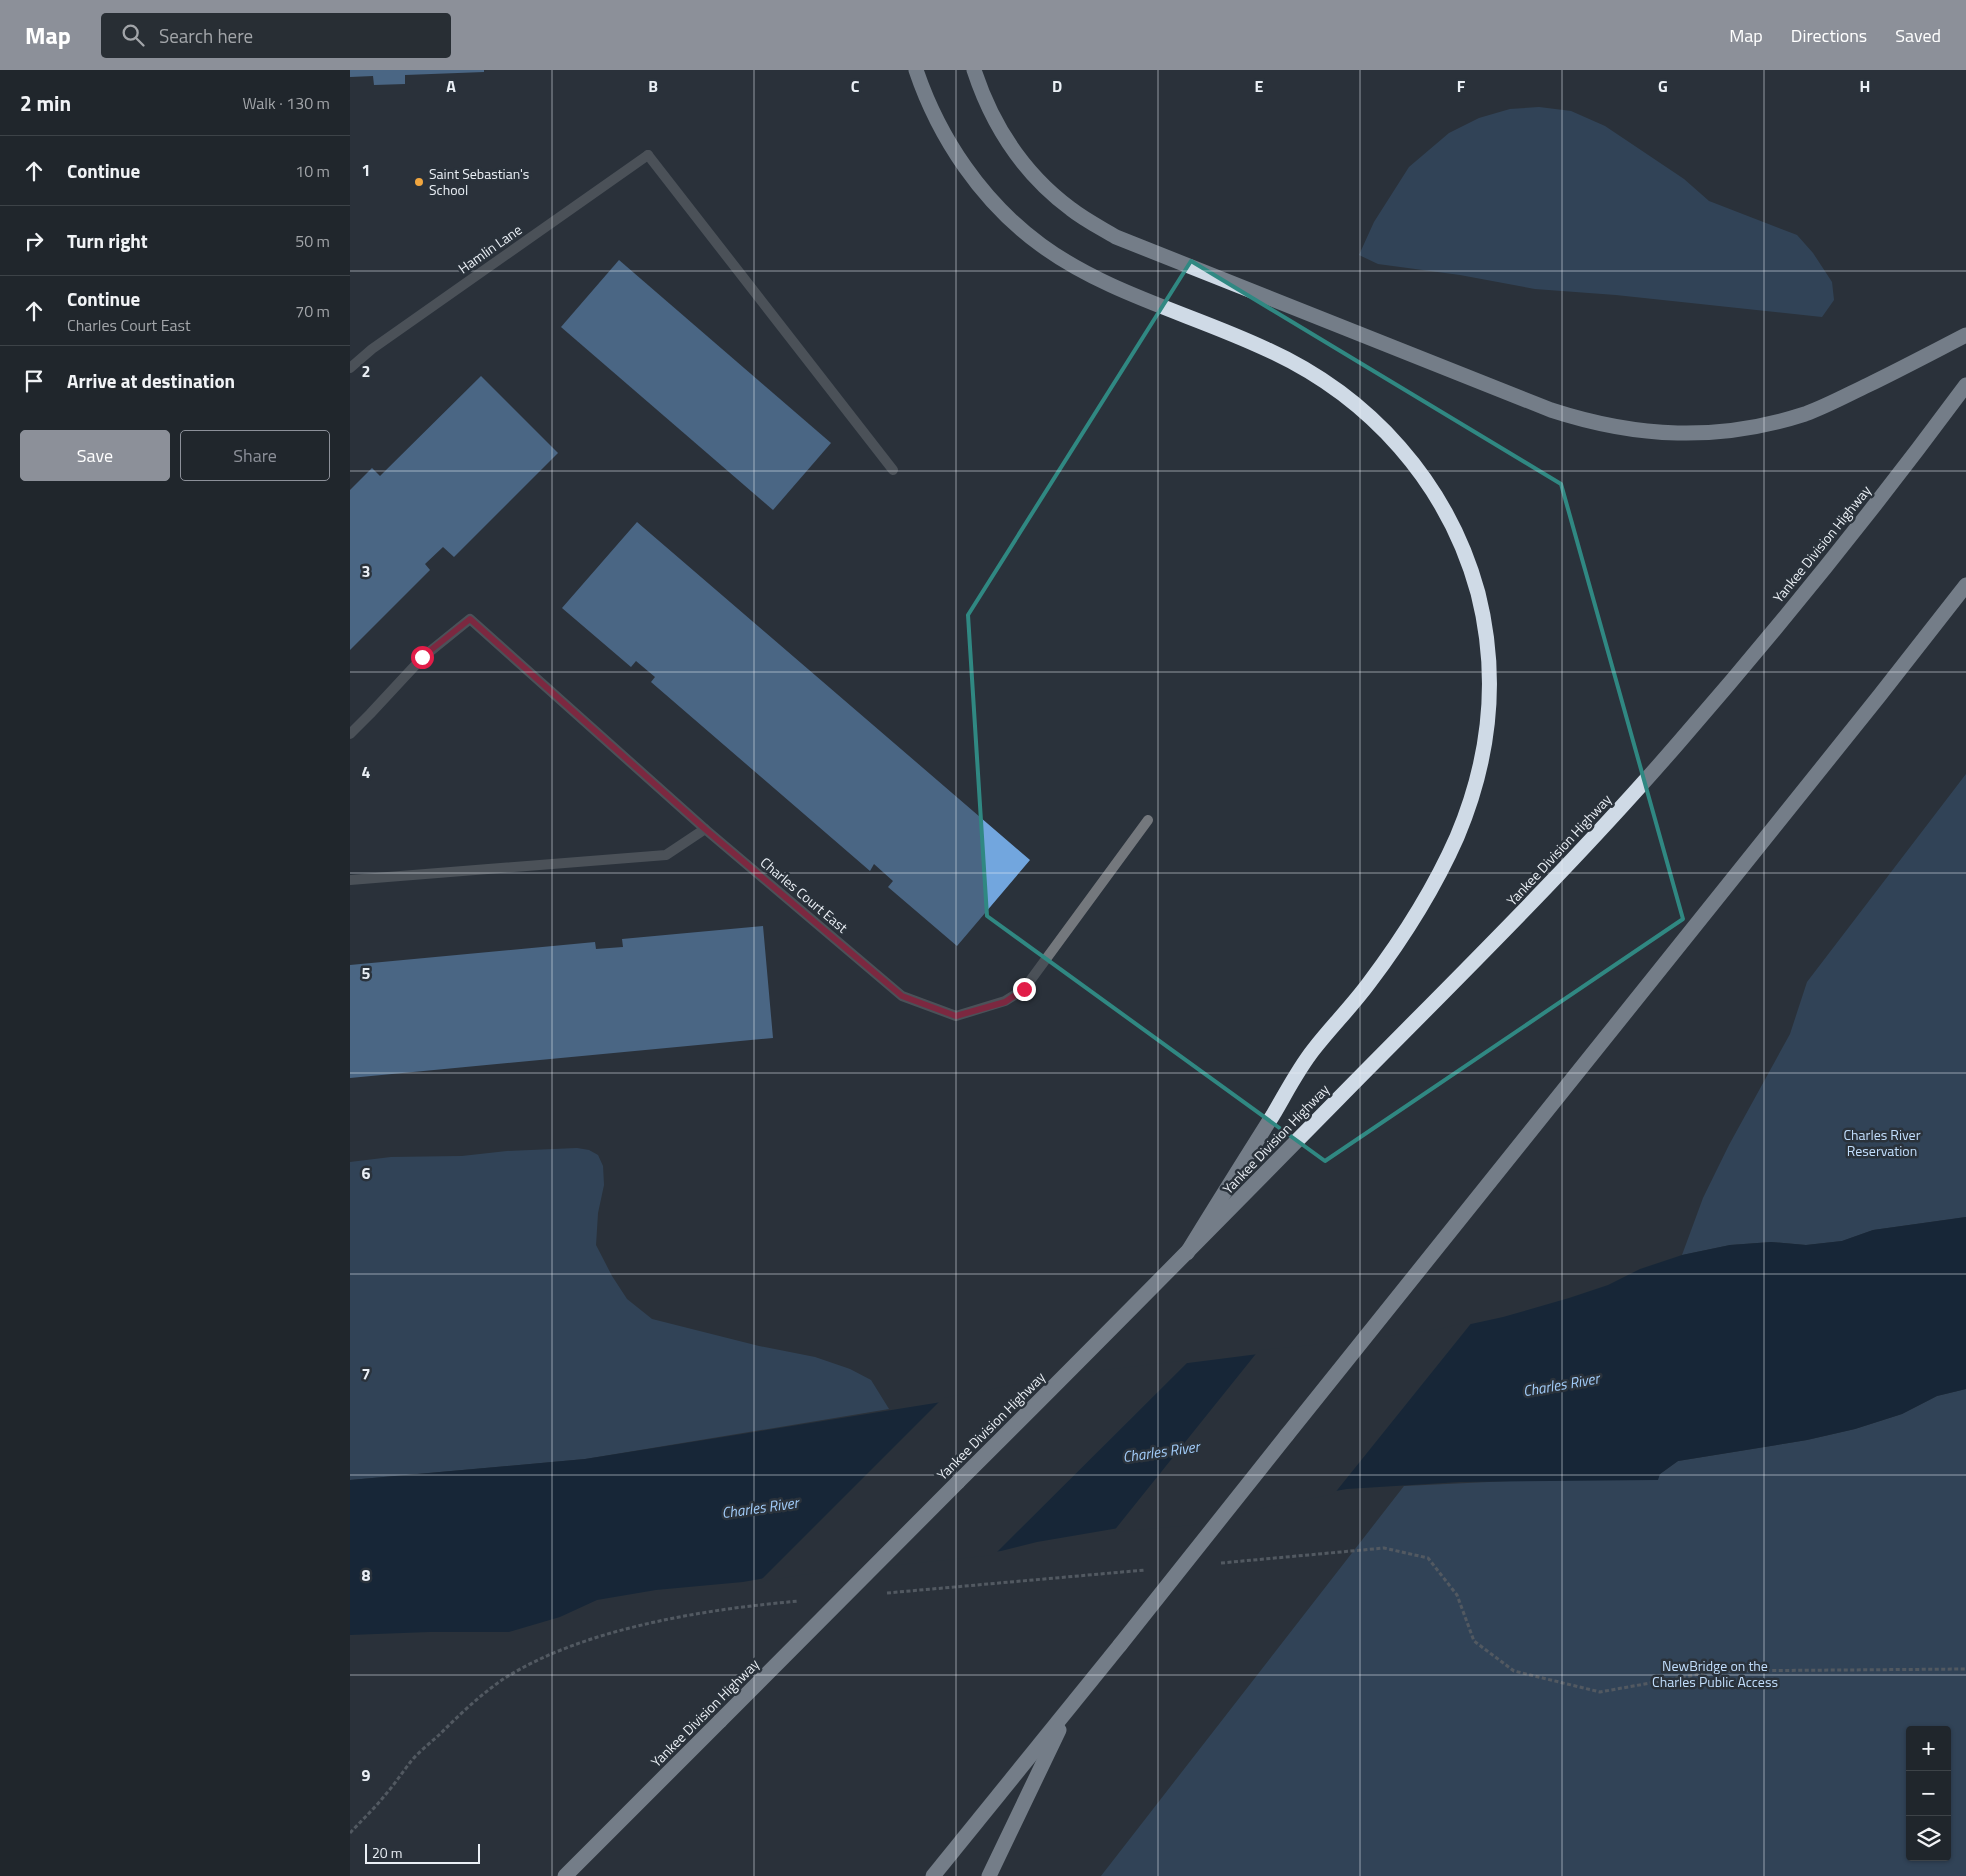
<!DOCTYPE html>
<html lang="en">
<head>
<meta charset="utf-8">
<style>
  :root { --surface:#20262c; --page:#282e34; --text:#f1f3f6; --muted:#a2a5a9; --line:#3d4348; --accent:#8c9099 }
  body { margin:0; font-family:"Titillium Web",sans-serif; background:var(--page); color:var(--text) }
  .controls { position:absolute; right:15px; bottom:15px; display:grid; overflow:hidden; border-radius:5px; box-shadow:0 1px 4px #0004 }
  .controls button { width:45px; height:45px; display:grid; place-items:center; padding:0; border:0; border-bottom:1px solid var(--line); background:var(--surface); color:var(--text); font:25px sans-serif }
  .scale { position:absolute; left:15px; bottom:12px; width:115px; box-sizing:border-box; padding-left:5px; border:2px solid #eaeff5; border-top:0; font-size:14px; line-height:18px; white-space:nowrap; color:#eaeff5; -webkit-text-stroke:4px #2a323b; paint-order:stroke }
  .stop { position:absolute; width:15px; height:15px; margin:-11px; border:4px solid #e11d48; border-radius:50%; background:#fff }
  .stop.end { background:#e11d48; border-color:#fff; box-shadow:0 1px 5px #0008 }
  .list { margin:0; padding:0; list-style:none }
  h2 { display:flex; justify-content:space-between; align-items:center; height:65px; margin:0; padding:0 20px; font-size:21px }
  h2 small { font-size:16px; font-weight:400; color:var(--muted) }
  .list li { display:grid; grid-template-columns:32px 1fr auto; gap:15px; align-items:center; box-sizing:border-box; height:70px; padding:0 20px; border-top:1px solid var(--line) }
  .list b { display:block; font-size:19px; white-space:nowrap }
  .list p { margin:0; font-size:16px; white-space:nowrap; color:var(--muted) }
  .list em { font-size:16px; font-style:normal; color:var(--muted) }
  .actions { display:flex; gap:10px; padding:15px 20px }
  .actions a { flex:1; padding:11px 0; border:1px solid var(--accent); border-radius:5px; text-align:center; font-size:18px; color:var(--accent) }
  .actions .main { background:var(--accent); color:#fff }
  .icon { flex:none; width:28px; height:28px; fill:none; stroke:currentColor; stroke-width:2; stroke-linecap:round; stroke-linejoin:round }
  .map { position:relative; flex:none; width:1616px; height:1806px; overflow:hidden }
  header { display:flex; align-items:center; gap:30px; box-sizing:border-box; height:70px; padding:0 25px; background:var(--accent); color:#fff }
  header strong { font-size:24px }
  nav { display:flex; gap:28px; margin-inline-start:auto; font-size:18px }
  .search { width:350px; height:45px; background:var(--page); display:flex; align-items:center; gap:12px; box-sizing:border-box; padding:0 18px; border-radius:5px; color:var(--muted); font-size:19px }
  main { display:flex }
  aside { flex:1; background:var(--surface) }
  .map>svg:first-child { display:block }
  .green { fill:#3b5a7b; fill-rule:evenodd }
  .water { fill:#011a34 }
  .pier { fill:#2a323b }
  .building { fill:#72a6de }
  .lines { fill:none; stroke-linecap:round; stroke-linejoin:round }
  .path { stroke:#838991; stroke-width:3; stroke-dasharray:4 2.5; stroke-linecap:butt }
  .service { stroke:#74787d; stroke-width:10 }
  .minor { stroke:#74787d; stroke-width:10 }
  .motorway { stroke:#cfdae6; stroke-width:15 }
  .motorway-bridge { stroke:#cfdae6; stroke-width:15 }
  .route { stroke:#e11d48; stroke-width:6 }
  .marked { fill:none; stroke:#308882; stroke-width:4; stroke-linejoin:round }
  .grid { fill:none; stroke:#eaeff5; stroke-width:1; stroke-opacity:0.55 }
  .poi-dot { fill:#f1a63f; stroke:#2a323b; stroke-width:2 }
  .labels { text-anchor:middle; stroke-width:5; stroke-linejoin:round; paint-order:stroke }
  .poi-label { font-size:14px; fill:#eaeff5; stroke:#2a323b; text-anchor:start }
  .street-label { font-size:14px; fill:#eaeff5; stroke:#2a323b }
  .park-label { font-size:14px; fill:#c2defc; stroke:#2a323b }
  .water-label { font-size:15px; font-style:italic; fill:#a2ccf9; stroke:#2a323b }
  .grid-label { font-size:16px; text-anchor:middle; font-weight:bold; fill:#eaeff5; stroke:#2a323b; stroke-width:5; stroke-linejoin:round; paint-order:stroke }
</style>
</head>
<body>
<header>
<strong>Map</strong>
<div class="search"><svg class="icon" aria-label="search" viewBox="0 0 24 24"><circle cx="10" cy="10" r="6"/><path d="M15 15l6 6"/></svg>Search here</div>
<nav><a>Map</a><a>Directions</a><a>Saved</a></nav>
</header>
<main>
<aside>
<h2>2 min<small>Walk · 130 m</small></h2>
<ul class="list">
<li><svg class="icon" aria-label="ahead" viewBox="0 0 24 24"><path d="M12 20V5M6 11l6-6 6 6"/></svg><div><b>Continue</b></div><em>10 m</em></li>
<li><svg class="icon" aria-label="right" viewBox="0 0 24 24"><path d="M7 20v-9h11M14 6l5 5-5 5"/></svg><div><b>Turn right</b></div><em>50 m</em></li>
<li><svg class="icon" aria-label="ahead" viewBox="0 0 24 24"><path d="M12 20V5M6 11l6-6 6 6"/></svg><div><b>Continue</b><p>Charles Court East</p></div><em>70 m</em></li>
<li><svg class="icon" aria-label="arrive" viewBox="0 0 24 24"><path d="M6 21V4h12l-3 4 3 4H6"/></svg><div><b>Arrive at destination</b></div></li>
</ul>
<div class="actions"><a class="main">Save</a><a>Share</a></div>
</aside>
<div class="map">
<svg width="1616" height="1806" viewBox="0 0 1616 1806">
  <rect width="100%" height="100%" fill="#2a323b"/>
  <!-- green -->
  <g class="green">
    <polygon points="1189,37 1221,41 1255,56 1334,109 1359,131 1447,165 1463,183 1482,212 1484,230 1472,247 1266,225 1185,219 1110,205 1028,194 1009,185 1024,152 1059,97 1099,63 1129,48 1160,39"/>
    <polygon points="1616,704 1616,1147 1523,1160 1492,1171 1456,1175 1421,1172 1380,1175 1332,1185 1353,1128 1379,1075 1440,964 1457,912"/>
    <polygon points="227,1078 239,1080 248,1085 253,1096 254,1115 248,1143 246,1175 262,1206 277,1229 302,1249 409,1276 465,1287 500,1299 521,1310 539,1339 235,1389 0,1410 0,1092 41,1087 112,1086 157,1081"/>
    <path d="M 1616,1319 L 1616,1806 L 751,1806 L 1054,1416 L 1310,1404 L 1328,1391 L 1457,1370 L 1505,1359 L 1552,1344 L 1587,1326 ZM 1560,1660 L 1597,1660 L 1597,1787 L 1560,1787 Z"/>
  </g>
  <!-- water -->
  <polygon class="water" points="1616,1147 1616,1319 1587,1326 1552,1344 1505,1359 1457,1370 1328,1391 1310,1404 1308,1410 1110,1412 997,1419 687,1472 651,1481 597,1488 450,1502 393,1512 306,1520 247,1530 210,1547 159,1562 80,1562 0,1565 0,1410 235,1389 830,1294 1089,1261 1153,1247 1219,1228 1258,1215 1290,1199 1332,1185 1380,1175 1421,1172 1456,1175 1492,1171 1523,1160"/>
  <!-- pier -->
  <g class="pier">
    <polygon points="1123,1251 984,1424 917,1437 855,1454 763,1462 909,1280 995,1272 1089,1259"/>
    <polygon points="840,1290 644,1485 451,1505 409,1512 593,1328 727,1303"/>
  </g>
  <!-- building -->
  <g class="building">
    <polygon points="0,0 134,0 134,2 55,5 55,14 24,15 23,6 0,7"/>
    <polygon points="269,190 481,373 423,440 211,257"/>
    <polygon points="131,306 208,383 104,487 93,477 75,494 80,500 0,580 0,420 22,398 30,406"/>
    <polygon points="287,452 680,790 607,876 538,817 543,811 524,794 520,801 301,612 305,607 286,591 281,597 212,538"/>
    <polygon points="413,856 423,968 0,1008 0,895 245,872 246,879 273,877 272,869"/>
  </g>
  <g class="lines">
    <!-- path -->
    <g class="path">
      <polyline points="871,1493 1034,1478 1078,1488 1107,1525 1124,1571 1164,1601 1250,1622 1367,1601 1616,1599"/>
      <polyline points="537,1523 795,1500"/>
      <path d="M 0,1763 C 12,1750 25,1738 36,1724 C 44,1715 51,1704 59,1694 C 67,1683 79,1674 89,1665 C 109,1645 131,1624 155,1608 C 234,1558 357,1539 449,1531"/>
    </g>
    <!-- service -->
    <polyline class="service" points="298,85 543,400"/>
    <!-- minor -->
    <g class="minor">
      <polyline points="0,298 22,279 298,85"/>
      <polyline points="0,664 20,644 73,587 120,549 355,759 552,926 606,946 655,931 674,919 798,750"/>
      <polyline points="0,810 316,785 355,759"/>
    </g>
    <!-- motorway -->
    <g class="motorway">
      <path d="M 566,0 C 589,68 632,132 691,175 C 758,224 842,244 916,279 C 1020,326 1098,413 1128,523 C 1149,606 1140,689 1107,767 C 1084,819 1053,868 1019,913 C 1002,936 982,956 964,979 C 948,999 936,1023 923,1045 C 894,1091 865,1137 837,1183"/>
      <path d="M 624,0 C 642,55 674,104 721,139 C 735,150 751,158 766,167 L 1201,340 C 1287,368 1368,372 1455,344 C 1477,336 1497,325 1518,315 C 1551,299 1583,282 1616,265"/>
      <polyline points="937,1365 1530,625 1616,515"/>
      <path d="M 608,1412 C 736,1285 862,1157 988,1029 C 1104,911 1222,796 1330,671 C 1430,556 1526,437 1616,315"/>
      <polyline points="215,1806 370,1651"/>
      <polyline points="583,1806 770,1575"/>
      <polyline points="639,1806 709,1660"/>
    </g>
    <!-- motorway-bridge -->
    <g class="motorway-bridge">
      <polyline points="770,1575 937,1365"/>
      <polyline points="370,1651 608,1412"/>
    </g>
  </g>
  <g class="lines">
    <!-- route -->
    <polyline class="route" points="72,587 120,549 355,759 552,926 606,946 655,932 674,919"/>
  </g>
  <!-- marked area -->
  <path d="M0 0H1616V1806H0ZM 841,191 L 1211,414 L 1333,849 L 975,1091 L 637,846 L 618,545 Z" fill="#2a323b" fill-opacity=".55" fill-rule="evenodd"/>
  <path class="marked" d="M 841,191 L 1211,414 L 1333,849 L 975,1091 L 637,846 L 618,545 Z"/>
  <!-- grid -->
  <path class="grid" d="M 202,0 L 202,1806M 404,0 L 404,1806M 606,0 L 606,1806M 808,0 L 808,1806M 1010,0 L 1010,1806M 1212,0 L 1212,1806M 1414,0 L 1414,1806M 0,201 L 1616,201M 0,401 L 1616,401M 0,602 L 1616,602M 0,803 L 1616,803M 0,1003 L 1616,1003M 0,1204 L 1616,1204M 0,1405 L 1616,1405M 0,1605 L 1616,1605"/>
  <!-- markers -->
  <circle class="poi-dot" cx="69" cy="112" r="5"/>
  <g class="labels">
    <!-- poi labels -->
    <g class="poi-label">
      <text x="79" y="109">Saint Sebastian's<tspan x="79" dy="16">School</tspan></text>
    </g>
    <!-- street labels -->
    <g class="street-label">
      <text transform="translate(140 179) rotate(-35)" y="5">Hamlin Lane</text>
      <text transform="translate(1472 474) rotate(-51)" y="5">Yankee Division Highway</text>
      <text transform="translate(1209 780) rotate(-47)" y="5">Yankee Division Highway</text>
      <text transform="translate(454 825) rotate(40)" y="5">Charles Court East</text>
      <text transform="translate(926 1069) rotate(-46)" y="5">Yankee Division Highway</text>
      <text transform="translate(641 1356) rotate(-45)" y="5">Yankee Division Highway</text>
      <text transform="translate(355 1643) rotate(-45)" y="5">Yankee Division Highway</text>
    </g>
    <!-- park labels -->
    <g class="park-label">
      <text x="1532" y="1070">Charles River<tspan x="1532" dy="16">Reservation</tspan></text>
      <text x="1365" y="1601">NewBridge on the<tspan x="1365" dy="16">Charles Public Access</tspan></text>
    </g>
    <!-- water labels -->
    <g class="water-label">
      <text transform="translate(1211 1315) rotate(-10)" y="5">Charles River</text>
      <text transform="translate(811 1382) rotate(-8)" y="5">Charles River</text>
      <text transform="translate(410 1438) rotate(-8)" y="5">Charles River</text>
    </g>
  </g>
  <g class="grid-label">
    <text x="101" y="22">A</text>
    <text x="303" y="22">B</text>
    <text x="505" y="22">C</text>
    <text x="707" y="22">D</text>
    <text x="909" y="22">E</text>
    <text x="1111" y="22">F</text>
    <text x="1313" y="22">G</text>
    <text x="1515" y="22">H</text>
    <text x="16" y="106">1</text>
    <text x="16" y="307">2</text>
    <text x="16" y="507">3</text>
    <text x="16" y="708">4</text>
    <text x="16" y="909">5</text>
    <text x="16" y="1109">6</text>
    <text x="16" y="1310">7</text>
    <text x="16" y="1511">8</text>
    <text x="16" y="1711">9</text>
  </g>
</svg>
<div class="controls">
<button>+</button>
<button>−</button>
<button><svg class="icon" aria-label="layers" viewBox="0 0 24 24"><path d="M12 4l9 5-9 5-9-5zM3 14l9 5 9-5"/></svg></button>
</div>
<div class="scale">20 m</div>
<div class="stop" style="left:72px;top:587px"></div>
<div class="stop end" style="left:674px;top:919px"></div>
</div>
</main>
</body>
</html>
